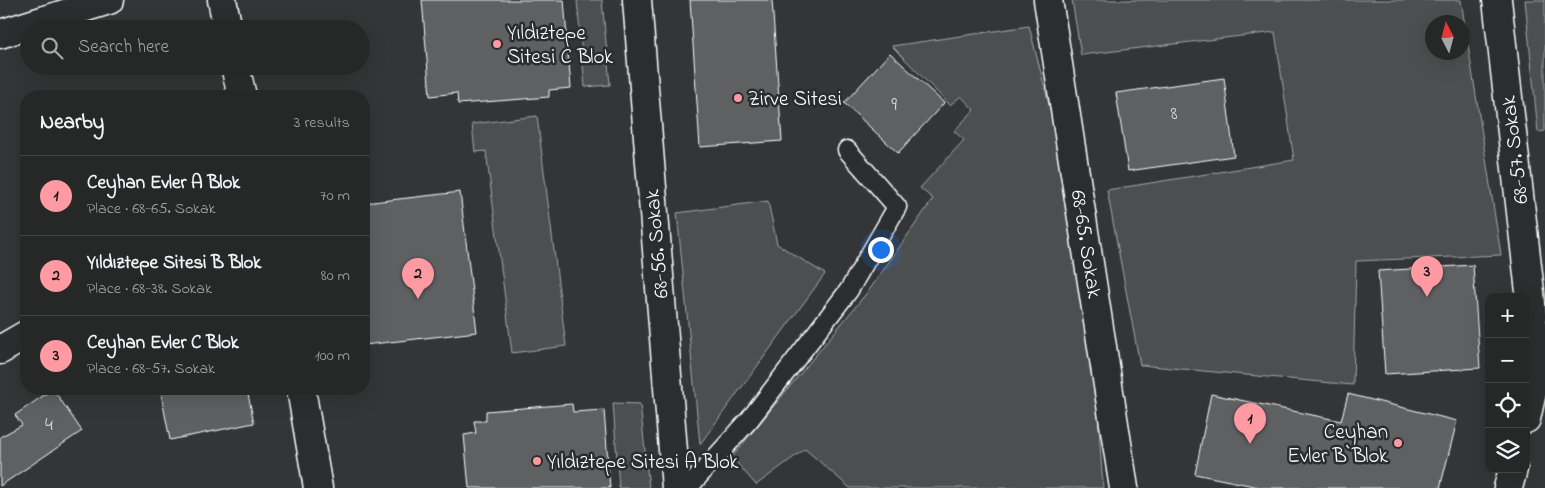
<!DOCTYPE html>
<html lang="en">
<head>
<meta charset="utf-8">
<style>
  :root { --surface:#262828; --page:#2e3030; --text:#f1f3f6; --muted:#a4a6a8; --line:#424445; --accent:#ff9aa2 }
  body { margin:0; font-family:"Indie Flower",sans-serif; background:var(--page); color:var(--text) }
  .controls { position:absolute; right:15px; bottom:15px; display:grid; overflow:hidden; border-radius:10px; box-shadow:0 5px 20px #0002 }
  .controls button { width:45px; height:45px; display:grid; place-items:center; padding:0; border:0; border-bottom:1px solid var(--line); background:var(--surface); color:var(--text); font:25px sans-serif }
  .compass { position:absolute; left:1425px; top:15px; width:45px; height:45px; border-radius:50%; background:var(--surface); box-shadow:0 5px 20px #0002; rotate:354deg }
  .you { position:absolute; left:880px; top:249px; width:18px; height:18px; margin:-12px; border:4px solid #fff; border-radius:50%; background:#1a73e8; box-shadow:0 0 0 8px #1a73e833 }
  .badge { display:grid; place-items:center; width:32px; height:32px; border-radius:50%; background:var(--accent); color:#111; font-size:16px; font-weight:700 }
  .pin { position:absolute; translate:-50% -41px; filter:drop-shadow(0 1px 2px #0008) }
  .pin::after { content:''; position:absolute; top:26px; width:18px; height:15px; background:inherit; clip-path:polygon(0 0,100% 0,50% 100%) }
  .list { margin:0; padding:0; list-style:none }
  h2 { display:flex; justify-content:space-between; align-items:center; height:65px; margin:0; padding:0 20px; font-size:21px }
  h2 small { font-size:16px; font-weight:400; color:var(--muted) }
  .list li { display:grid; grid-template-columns:32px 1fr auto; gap:15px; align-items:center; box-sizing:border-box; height:80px; padding:0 20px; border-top:1px solid var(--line) }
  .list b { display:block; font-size:19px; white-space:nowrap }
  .list p { margin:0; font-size:16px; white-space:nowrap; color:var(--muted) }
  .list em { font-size:16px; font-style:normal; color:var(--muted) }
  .icon { flex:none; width:28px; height:28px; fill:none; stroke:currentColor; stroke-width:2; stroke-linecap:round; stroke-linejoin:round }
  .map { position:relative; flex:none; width:1545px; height:488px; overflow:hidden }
  .search { position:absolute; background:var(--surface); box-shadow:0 5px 20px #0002; left:20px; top:20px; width:350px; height:55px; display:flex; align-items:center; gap:12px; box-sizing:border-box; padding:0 18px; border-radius:28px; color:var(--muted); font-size:19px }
  .panel { position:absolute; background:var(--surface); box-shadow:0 5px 20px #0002; left:20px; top:90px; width:350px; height:305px; border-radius:20px }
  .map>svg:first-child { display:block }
  .green { fill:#4c4f50; stroke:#a6a7a8; fill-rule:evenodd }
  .building { fill:#5f6162; stroke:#fff }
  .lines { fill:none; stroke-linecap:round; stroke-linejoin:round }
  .lane-casing { stroke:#fff; stroke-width:21 }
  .street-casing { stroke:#fff; stroke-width:31 }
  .lane { stroke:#2a2d2e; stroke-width:18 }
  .street { stroke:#2a2d2e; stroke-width:28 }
  .poi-dot { fill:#ff9aa2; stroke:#2a2d2e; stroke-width:2 }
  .labels { text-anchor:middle; stroke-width:5; stroke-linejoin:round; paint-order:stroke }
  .number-label { font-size:19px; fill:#d7d8d8 }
  .poi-label { font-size:21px; fill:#fff; stroke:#2a2d2e; text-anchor:start }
  .street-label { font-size:21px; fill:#fff; stroke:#2a2d2e }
</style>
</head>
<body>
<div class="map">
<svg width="1545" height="488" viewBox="0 0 1545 488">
  <rect width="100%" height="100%" fill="#333536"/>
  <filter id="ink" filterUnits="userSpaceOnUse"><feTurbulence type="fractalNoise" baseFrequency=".02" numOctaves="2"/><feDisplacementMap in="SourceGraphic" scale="10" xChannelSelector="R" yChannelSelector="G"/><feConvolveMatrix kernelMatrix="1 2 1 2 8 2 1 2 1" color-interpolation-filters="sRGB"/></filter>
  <g filter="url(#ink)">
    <!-- green -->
    <g class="green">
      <polygon points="577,0 602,0 610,85 585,87"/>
      <path d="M 1072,0 L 1461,0 L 1501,255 L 1356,261 L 1353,385 L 1140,365 L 1107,190 L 1294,160 L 1275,32 L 1081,55 ZM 1432,22 L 1462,22 L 1462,52 L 1432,52 Z"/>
      <polygon points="1525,0 1545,0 1545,131 1538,132"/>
      <polygon points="1029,26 1056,132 1098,414 1103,488 850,488 805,449 756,485 732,457 870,289 933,199 920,188 964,140 954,131 974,110 961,96 950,105 892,46"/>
      <polygon points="537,116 566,346 512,353 486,151 475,152 472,124"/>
      <polygon points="768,201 777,244 825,274 700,444 677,213"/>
      <polygon points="613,403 640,404 649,488 619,488"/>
    </g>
    <!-- building -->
    <g class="building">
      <polygon points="422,0 564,0 571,88 549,90 549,97 458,104 457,93 430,96"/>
      <polygon points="690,0 772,0 782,141 700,147"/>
      <polygon points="890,53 944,103 898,153 844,103"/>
      <polygon points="1224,78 1234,156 1128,171 1116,93"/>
      <polygon points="460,192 477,332 364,345 364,203"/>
      <polygon points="1473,265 1480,368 1385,374 1378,271"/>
      <polygon points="53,389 82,431 0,486 0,437 22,425 15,415"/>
      <polygon points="160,389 247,389 254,423 170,440"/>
      <polygon points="1211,394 1341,421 1348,394 1457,421 1440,488 1264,488 1195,474"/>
      <polygon points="572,404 573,412 604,410 610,488 469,488 464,435 476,433 474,421 486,421 486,411"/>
    </g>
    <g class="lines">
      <defs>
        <polyline id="lane" points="688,488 750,419 849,290 897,207 847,150"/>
        <g id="street">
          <polyline points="222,0 228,29"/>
          <polyline points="637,0 676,488"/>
          <polyline points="1048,0 1124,488"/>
          <polyline points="1497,0 1530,292 1535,351 1534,383 1526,419"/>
          <polyline points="0,34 109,0"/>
          <polyline points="235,66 242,96"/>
          <polyline points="0,350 26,335"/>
          <polyline points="301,389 318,488"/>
          <polyline points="1508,488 1513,469"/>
        </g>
      </defs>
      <!-- lane casing -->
      <use href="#lane" class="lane-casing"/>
      <!-- street casing -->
      <use href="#street" class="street-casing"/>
      <!-- lane -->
      <use href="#lane" class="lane"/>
      <!-- street -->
      <use href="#street" class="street"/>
    </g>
  </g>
  <!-- markers -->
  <g class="poi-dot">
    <circle cx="497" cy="44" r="5"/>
    <circle cx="738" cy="98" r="5"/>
    <circle cx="1398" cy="443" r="5"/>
    <circle cx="537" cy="461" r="5"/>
  </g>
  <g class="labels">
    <!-- number labels -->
    <g class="number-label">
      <text x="894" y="110">9</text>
      <text x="1174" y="119">8</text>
      <text x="49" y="430">4</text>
    </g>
    <!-- poi labels -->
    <g class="poi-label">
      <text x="507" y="39">Yıldıztepe<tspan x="507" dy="24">Sitesi C Blok</tspan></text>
      <text x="748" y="105">Zirve Sitesi</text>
      <text x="1388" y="438" text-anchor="end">Ceyhan<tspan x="1388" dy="24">Evler B Blok</tspan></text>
      <text x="547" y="468">Yıldıztepe Sitesi A Blok</text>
    </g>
    <!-- street labels -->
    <g class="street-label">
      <text transform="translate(1514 150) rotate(-97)" y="7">68-57. Sokak</text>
      <text transform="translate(656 244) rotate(-95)" y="7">68-56. Sokak</text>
      <text transform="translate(1087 244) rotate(81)" y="7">68-65. Sokak</text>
    </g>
  </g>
</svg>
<div class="controls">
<button>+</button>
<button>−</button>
<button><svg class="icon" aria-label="locate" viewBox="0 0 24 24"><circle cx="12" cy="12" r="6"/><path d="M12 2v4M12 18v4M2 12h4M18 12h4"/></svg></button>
<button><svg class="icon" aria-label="layers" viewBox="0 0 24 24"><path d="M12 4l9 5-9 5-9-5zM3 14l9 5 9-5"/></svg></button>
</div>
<svg class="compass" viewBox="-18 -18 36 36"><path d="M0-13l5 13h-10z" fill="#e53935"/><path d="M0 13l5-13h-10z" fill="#a4a6a8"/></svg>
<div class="you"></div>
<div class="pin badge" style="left:1250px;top:444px">1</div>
<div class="pin badge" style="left:418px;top:299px">2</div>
<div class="pin badge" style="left:1427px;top:297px">3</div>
<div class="search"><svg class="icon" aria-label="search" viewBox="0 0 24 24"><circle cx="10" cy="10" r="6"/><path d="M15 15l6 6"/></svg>Search here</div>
<section class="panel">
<h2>Nearby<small>3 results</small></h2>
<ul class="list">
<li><span class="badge">1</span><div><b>Ceyhan Evler A Blok</b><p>Place · 68-65. Sokak</p></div><em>70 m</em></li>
<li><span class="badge">2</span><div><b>Yıldıztepe Sitesi B Blok</b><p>Place · 68-38. Sokak</p></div><em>80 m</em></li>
<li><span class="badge">3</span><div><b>Ceyhan Evler C Blok</b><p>Place · 68-57. Sokak</p></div><em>100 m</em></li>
</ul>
</section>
</div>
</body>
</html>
